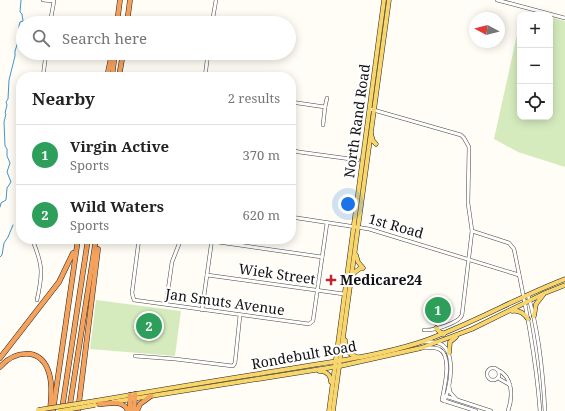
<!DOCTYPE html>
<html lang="en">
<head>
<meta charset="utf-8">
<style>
  :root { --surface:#fff; --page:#f2f2f2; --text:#222; --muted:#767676; --line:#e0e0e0; --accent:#ea580c }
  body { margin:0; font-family:"Noto Serif",serif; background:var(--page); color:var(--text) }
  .controls { position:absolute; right:12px; top:12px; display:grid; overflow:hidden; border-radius:8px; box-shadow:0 2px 10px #0003 }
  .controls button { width:36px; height:36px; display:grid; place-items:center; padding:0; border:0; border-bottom:1px solid var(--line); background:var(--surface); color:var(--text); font:20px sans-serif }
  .compass { position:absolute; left:469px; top:12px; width:36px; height:36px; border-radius:50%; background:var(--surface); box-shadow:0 2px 10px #0003; rotate:277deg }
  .you { position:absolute; left:348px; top:204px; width:14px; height:14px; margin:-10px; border:3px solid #fff; border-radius:50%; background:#1a73e8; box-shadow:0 0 0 6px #1a73e833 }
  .badge { display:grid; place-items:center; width:26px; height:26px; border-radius:50%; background:var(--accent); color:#fff; font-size:13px; font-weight:700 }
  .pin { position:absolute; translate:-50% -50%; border:2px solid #fff; box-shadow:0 1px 4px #0006 }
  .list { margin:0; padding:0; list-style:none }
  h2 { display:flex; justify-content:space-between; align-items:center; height:52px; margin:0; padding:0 16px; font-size:17px }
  h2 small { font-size:13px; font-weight:400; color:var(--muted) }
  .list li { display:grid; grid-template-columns:26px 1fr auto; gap:12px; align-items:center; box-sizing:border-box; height:60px; padding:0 16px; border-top:1px solid var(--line) }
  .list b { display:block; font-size:15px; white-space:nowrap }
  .list p { margin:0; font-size:13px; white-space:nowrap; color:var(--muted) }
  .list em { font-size:13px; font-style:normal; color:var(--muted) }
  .icon { flex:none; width:22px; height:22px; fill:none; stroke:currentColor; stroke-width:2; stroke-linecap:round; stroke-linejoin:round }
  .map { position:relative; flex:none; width:565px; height:411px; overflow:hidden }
  .search { position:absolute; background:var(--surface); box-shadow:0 2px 10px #0003; left:16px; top:16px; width:280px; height:44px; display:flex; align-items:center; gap:10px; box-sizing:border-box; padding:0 14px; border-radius:22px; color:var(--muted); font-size:15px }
  .panel { position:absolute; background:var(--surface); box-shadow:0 2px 10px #0003; left:16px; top:72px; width:280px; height:172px; border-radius:16px }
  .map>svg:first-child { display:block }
  .green { fill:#d5ebbd }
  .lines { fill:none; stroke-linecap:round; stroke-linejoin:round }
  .stream { stroke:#3f96cf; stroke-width:1 }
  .minor-casing { stroke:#444; stroke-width:4 }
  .major-casing { stroke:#222; stroke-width:5 }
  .highway-casing { stroke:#222; stroke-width:5.5 }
  .minor { stroke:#fff; stroke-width:3 }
  .major { stroke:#f9d66b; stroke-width:4 }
  .highway { stroke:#f5a25d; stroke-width:4.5 }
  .major-bridge-casing { stroke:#222; stroke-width:5; stroke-linecap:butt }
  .major-bridge { stroke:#f9d66b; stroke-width:4 }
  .poi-dot { fill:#c4262e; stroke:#fff; stroke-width:1.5 }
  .labels { text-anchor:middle; stroke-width:4; stroke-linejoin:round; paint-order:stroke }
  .street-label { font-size:14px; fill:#111; stroke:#fff }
  .poi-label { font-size:14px; font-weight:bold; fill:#111; stroke:#fff; text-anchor:start }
</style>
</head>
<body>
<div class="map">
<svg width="565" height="411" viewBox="0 0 565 411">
  <rect width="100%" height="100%" fill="#fffdf5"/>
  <!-- green -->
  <g class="green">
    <polygon points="550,17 565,21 565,167 518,152 494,139 520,21 520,117 550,117"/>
    <polygon points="96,300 181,311 175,356 90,349"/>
  </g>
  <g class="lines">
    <!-- stream -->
    <g class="stream">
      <polyline points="0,207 1,203 6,200 7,188 11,182 7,172 10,163 7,156 7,149 5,146 4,122 6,114 5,113 7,105 6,102 8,99 9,80 15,56 15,51 18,42 18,34 19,32 19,26 20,22 23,21 22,14 20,12 21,0"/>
      <polyline points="0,257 2,255 4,243 8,237 13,225"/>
    </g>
    <defs>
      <g id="minor">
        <polyline points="43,0 54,1 50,23"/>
        <polyline points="497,0 565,18"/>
        <polyline points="212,23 216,0"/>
        <polyline points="43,77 46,53"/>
        <polyline points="205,77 208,53"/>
        <polyline points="291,102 325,107 323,125"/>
        <polyline points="325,107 327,98"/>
        <path d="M 370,109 L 461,135 L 464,138 L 469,147 L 468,203 L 472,231 L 462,315 C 459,323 433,331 424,330"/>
        <polyline points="291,150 299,152 358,160"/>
        <polyline points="291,217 369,229 519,275"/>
        <path d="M 472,231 L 509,243 L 514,249 C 525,303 536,356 540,411"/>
        <path d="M 32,239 C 43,265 43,273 37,300"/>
        <polyline points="139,239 132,293 134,300 309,324 313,321 327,223"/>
        <polyline points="211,241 322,257"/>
        <polyline points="207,275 344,294"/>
        <path d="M 528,295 C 539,332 543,372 545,411"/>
        <polyline points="166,304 172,262 181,239"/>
        <polyline points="202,310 212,239"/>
        <path d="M 422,342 C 427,342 434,341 438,343 C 457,348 451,388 444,401"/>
        <path d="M 423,348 C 428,348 434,347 439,349 C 453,356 444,388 442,400 L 476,411"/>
        <polyline points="135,356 175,359 233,366 235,363 240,315"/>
        <circle cx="493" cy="374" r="6"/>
        <path d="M 498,370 C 513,377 513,397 508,411"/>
        <polyline points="498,378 510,385"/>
        <polyline points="449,386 450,392 456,399"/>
        <polyline points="445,396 491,411"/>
      </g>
      <g id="major">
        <polyline points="371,134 373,141 376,144"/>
        <polyline points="356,255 358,262 363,268"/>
        <polyline points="352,276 355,272 362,267"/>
        <path d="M 512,311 C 519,310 524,313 528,319"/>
        <polyline points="534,316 536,304 543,295"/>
        <polyline points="436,328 440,332 444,334"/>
        <path d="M 345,340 C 345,349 348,354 357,357"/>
        <polyline points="449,353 450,342 456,337"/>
        <path d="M 319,371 C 326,371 331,375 331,382"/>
        <path d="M 95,401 C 157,390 220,380 282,370 C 328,362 374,357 418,343 C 469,326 515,298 565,279"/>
        <polyline points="113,402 340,366 421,348 472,329 545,293 565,285"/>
        <polyline points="329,411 384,0"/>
        <polyline points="333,411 389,0"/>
      </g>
      <g id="highway">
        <polyline points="117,23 120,0"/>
        <polyline points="127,23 130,0"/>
        <polyline points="107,77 112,53"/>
        <polyline points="112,77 115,53"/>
        <polyline points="119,77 123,53"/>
        <polyline points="0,358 59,282 73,253"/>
        <path d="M 0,367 C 14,351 39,347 48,370 C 53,383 51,398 50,411"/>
        <path d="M 99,404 C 109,404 123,399 128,411"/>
        <polyline points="62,409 88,239"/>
        <polyline points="53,411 78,239"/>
        <polyline points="69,411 96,239"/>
        <polyline points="78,411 98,249"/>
        <polyline points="130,411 130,395"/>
        <polyline points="134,411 135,394"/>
        <polyline points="137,411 140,404 151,396"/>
      </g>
    </defs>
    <!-- minor casing -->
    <use href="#minor" class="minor-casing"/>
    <!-- major casing -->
    <use href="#major" class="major-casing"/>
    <!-- highway casing -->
    <use href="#highway" class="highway-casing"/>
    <!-- minor -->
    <use href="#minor" class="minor"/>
    <!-- major -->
    <use href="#major" class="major"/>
    <!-- highway -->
    <use href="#highway" class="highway"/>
    <defs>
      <g id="major-bridge">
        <polyline points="38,410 95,401"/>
        <polyline points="60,411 95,405"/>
      </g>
    </defs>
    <!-- major-bridge casing -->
    <use href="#major-bridge" class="major-bridge-casing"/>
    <!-- major-bridge -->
    <use href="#major-bridge" class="major-bridge"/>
  </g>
  <!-- markers -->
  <path class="poi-dot" d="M329 274h4v4h4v4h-4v4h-4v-4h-4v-4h4z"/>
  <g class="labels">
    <!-- street labels -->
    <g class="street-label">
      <text transform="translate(357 121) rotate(-82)" y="5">North Rand Road</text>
      <text transform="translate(396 226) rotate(16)" y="5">1st Road</text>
      <text transform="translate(277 274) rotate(8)" y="5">Wiek Street</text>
      <text transform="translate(225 302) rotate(8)" y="5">Jan Smuts Avenue</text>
      <text transform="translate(304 355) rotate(-10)" y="5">Rondebult Road</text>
    </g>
    <!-- poi labels -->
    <g class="poi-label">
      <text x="340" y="285">Medicare24</text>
    </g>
  </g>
</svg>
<div class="controls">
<button>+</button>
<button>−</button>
<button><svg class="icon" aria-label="locate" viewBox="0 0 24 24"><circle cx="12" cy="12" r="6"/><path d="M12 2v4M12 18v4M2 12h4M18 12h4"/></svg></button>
</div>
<svg class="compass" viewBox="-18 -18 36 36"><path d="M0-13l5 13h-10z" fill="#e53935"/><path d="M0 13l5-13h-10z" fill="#767676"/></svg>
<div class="you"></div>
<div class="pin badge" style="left:438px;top:310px;background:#2e9e5b">1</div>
<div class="pin badge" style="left:149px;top:326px;background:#2e9e5b">2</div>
<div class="search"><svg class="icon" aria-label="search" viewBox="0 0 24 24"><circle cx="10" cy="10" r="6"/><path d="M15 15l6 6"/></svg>Search here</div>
<section class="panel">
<h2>Nearby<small>2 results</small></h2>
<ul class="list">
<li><span class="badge" style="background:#2e9e5b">1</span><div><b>Virgin Active</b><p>Sports</p></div><em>370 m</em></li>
<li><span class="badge" style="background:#2e9e5b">2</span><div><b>Wild Waters</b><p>Sports</p></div><em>620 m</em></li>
</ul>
</section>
</div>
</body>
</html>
